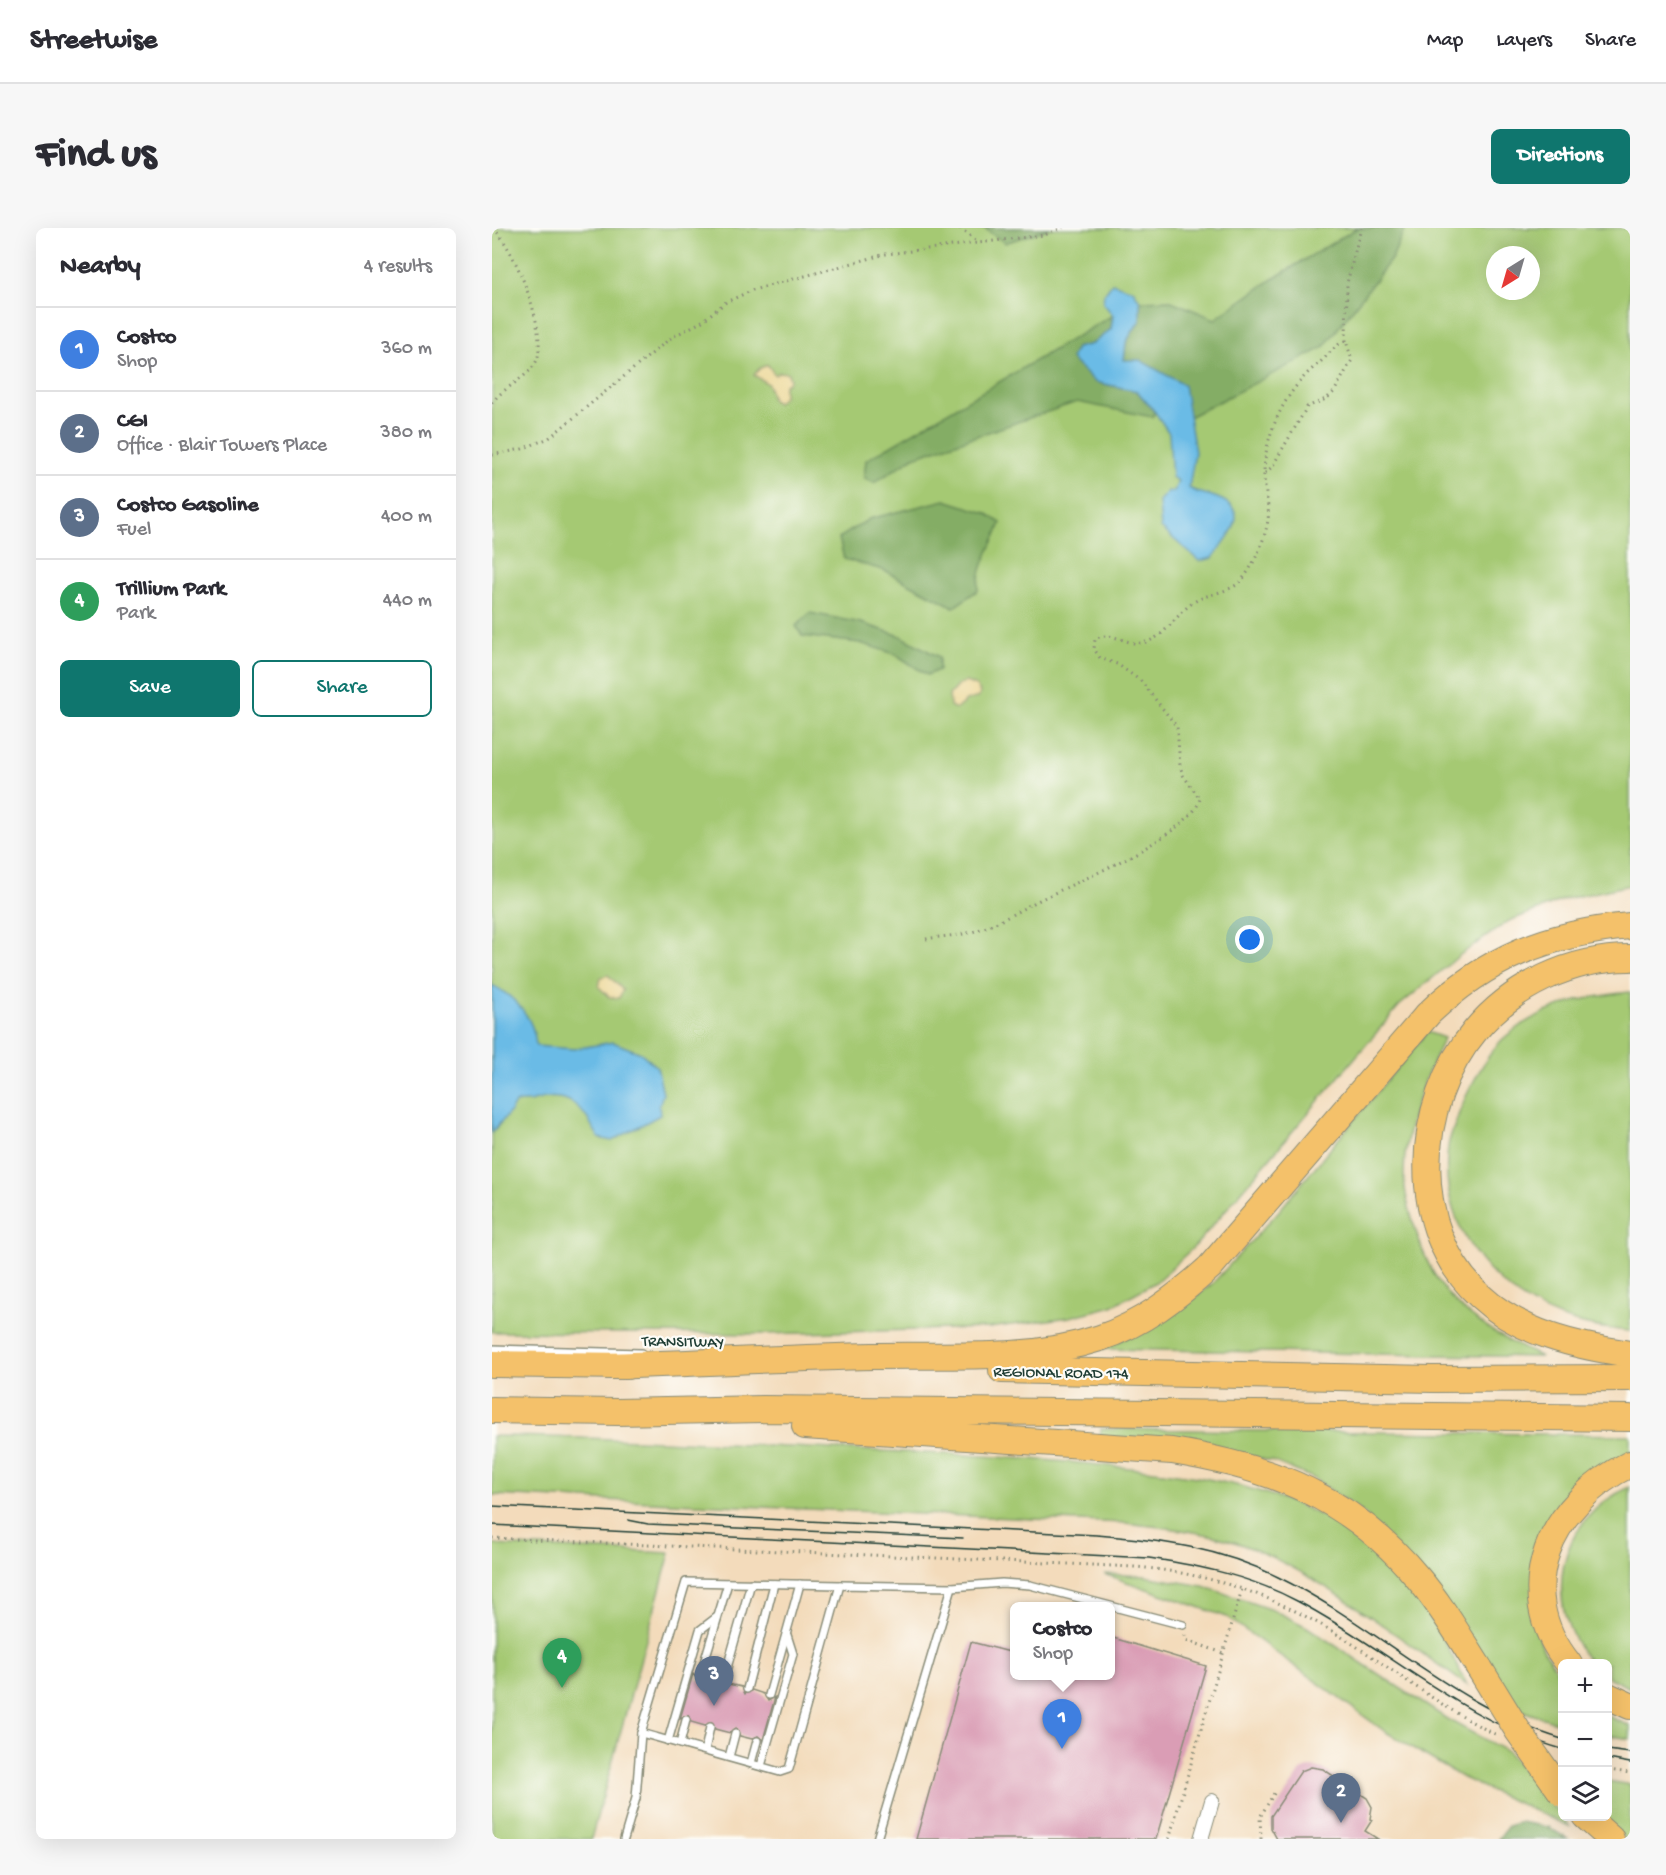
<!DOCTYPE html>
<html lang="en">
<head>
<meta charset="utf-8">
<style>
  :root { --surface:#fff; --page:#f7f7f7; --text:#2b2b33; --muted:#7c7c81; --line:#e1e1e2; --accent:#0f766e }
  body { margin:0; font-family:"Gochi Hand",sans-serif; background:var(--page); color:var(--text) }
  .controls { position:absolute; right:18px; bottom:18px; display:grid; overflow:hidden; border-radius:9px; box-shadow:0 6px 24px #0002 }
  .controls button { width:54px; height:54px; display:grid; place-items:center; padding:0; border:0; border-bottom:2px solid var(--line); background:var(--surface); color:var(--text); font:30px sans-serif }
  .compass { position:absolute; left:994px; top:18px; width:54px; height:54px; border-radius:50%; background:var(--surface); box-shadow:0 6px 24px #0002; rotate:217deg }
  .you { position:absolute; left:758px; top:712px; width:21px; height:21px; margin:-15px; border:4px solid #fff; border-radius:50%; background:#1a73e8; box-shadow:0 0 0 9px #1a73e833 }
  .badge { display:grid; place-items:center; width:39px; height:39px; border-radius:50%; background:var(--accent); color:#fff; font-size:20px; font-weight:700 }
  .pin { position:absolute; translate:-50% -50px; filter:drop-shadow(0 2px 3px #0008) }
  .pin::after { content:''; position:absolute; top:32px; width:21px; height:18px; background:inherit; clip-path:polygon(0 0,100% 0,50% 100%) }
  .popup { position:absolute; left:518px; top:1374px; width:105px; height:78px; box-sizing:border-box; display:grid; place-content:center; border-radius:9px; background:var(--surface); filter:drop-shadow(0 2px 4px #0005); font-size:20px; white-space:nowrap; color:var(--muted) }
  .popup b { font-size:22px; color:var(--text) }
  .popup::after { content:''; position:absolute; left:50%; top:100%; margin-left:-12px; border:12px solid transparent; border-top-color:var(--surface) }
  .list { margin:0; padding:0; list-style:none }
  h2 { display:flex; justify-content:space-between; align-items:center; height:78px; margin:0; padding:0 24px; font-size:26px }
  h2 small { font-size:20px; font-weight:400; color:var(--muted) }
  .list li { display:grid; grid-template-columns:39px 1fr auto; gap:18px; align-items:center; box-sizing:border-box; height:84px; padding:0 24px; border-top:2px solid var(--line) }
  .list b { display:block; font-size:22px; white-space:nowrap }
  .list p { margin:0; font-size:20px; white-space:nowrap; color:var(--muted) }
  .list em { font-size:20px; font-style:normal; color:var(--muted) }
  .actions { display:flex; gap:12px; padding:18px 24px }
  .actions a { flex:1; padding:14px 0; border:2px solid var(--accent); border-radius:9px; text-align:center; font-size:21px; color:var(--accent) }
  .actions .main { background:var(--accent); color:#fff }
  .icon { flex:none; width:33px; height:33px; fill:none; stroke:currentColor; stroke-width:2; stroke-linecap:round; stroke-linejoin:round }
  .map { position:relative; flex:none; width:1138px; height:1611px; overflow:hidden; border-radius:9px }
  header { display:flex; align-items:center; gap:36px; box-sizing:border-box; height:84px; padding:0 30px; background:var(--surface); border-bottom:2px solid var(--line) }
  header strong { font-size:28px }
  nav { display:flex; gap:33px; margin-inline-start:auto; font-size:21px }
  .intro { display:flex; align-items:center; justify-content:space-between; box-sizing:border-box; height:144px; padding:0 36px }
  h1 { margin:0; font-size:42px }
  .button { padding:15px 27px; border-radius:9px; background:var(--accent); color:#fff; font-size:21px; font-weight:700 }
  main { display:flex; gap:36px; padding:0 36px }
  aside { flex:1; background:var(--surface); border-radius:9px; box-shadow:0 6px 24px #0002 }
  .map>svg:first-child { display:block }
  .green { fill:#a5c973; stroke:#628354; stroke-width:1.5; fill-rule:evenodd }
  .forest { fill:#84ad65; stroke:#52754c; stroke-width:1.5 }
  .sand { fill:#eeda9e; stroke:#868c69; stroke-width:1.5 }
  .water { fill:#6bbbe6; stroke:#457c8d; stroke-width:1.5 }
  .building { fill:#da9db5 }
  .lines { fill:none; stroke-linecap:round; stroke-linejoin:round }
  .lane-casing { stroke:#898c78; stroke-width:10 }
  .street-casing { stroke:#898c78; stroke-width:16 }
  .highway-casing { stroke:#898c78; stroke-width:28 }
  .path { stroke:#898c78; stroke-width:3; stroke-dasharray:1.5 4.5; stroke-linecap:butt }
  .lane { stroke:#fff; stroke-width:7 }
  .street { stroke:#fff; stroke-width:14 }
  .highway { stroke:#f4c16b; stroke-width:26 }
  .tram { stroke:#1f3d34; stroke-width:1.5 }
  .highway-bridge-casing { stroke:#898c78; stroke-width:28; stroke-linecap:butt }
  .highway-bridge { stroke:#f4c16b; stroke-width:26 }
  .labels { text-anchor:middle; stroke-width:4.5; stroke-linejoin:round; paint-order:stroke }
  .street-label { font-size:16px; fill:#1f3d34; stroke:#fdfcf7 }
</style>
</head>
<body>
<header>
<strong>Streetwise</strong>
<nav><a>Map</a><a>Layers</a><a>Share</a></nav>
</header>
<div class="intro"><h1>Find us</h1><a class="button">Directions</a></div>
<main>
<aside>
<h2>Nearby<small>4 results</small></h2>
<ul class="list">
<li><span class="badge" style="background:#3f7fe0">1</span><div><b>Costco</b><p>Shop</p></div><em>360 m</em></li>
<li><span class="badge" style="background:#5c6f8a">2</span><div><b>CGI</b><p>Office · Blair Towers Place</p></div><em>380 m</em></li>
<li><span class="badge" style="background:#5c6f8a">3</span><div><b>Costco Gasoline</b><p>Fuel</p></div><em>400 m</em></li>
<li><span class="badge" style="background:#2e9e5b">4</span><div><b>Trillium Park</b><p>Park</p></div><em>440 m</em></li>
</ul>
<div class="actions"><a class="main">Save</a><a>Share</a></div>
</aside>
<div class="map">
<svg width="1138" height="1611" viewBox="0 0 1138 1611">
  <rect width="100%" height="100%" fill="#fdfcf7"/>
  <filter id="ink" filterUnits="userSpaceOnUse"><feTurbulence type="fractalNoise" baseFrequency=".0167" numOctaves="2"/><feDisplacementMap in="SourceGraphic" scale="12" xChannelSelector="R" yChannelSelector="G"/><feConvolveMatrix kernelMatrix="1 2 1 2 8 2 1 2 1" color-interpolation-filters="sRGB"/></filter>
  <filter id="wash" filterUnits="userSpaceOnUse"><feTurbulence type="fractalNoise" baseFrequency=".008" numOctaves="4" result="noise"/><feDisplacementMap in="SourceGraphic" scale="24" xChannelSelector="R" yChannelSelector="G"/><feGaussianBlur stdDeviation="1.35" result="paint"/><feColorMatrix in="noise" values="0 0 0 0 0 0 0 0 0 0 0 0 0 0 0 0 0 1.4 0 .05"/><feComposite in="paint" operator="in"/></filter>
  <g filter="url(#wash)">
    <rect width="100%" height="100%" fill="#f3dbbb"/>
    <!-- green -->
    <g class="green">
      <path d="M 0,0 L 1138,0 L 1138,657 L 1074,671 L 1017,693 L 968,727 L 907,778 L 704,1017 L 664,1054 L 620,1078 L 578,1089 L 497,1100 L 272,1106 L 0,1104 ZM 1003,27 L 1039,27 L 1039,63 L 1003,63 Z"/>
      <path d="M 1138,764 L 1138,1103 C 1114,1101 1089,1097 1067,1089 C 997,1062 946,995 956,919 C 957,909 963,898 966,888 C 973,867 995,825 1012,810 C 1047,779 1093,768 1138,764 Z"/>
      <path d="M 935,804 L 952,810 C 932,851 912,899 912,946 C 912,968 920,991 927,1012 C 935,1037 950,1064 971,1081 C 995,1102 1020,1116 1049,1129 L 611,1121 L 678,1088 L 720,1056 L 786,984 Z"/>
      <polygon points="609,1201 1138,1207 1138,1227 1104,1242 1086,1256 1062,1284 1043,1397 1051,1421 1070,1451 1070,1496 1024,1481 874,1287 823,1251 783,1234 721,1220 608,1211"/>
      <path d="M 0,1208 C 121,1209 243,1217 364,1222 C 442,1225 520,1229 599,1236 C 676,1244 757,1251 828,1287 C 898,1322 942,1388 975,1457 C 905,1409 814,1334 733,1311 C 700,1302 667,1299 633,1295 L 0,1267 Z"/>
      <path d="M 1138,1259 L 1138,1460 L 1116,1449 L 1116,1436 L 1098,1435 C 1049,1375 1064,1291 1138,1259 Z"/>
      <polygon points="0,1317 178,1325 99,1611 0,1611"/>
      <polygon points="612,1346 652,1348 711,1358 783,1383 815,1399 955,1491 1016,1524 1078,1599 971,1550 894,1504 735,1389"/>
      <polygon points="1116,1488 1138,1498 1138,1511 1116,1507"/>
      <polygon points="1116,1553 1138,1557 1138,1611 1134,1611 1104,1589 1116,1588"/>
    </g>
    <!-- forest -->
    <g class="forest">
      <polygon points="492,0 559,0 513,15"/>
      <polygon points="865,0 913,0 900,30 831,120 695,190 692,157 632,132 634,114 648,92 648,73 677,72 723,91 779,52"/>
      <polygon points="621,87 619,101 600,116 584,120 603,154 645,163 663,184 660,189 585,174 422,229 382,255 372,250 374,232"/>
      <path d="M 453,272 L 494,285 L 509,295 C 501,318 486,337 486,362 L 462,379 L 391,342 L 352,331 L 347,310 L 377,291 Z"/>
      <polygon points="318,385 369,395 409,408 447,429 447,442 435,447 403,426 368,415 310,408 304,398"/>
      <polygon points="1028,1594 1056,1599 1076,1611 1006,1611 1016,1598"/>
    </g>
    <!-- sand -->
    <g class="sand">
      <polygon points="276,137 283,147 287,144 296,145 298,152 292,157 292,168 285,175 280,172 276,156 262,147 268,140"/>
      <polygon points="474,454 484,458 488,464 487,469 474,473 464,481 458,478 457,467 467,456"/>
      <polygon points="116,747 131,762 127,770 117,769 107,759 109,749"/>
    </g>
    <!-- water -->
    <g class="water">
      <path d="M 620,55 L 641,62 L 648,73 L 648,92 L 634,114 L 632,132 L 648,132 L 692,157 L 703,224 L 697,260 C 705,265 711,265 720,268 C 764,282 737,306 721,330 L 707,333 L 669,300 L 667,273 L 676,263 L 682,264 L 686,253 L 680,249 L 677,205 L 663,184 L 645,163 L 603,154 L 579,131 L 584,120 L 600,116 L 619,101 L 621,87 L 611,75 L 612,66 Z"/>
      <path d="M 0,757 C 24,769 43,791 44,818 L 82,821 L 121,814 L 149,825 L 165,839 L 171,865 L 167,878 L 168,887 L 120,913 L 107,910 C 90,880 79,861 41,873 C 35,875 29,873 23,875 C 18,889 6,894 0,906 Z"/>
    </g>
    <g id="blocks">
      <!-- building -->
      <g class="building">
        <polygon points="618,1409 714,1438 664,1611 424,1611 479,1414 522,1425 522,1448 618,1448"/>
        <polygon points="201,1446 207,1453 214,1449 226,1453 229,1459 236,1456 250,1459 253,1466 260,1462 272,1466 276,1473 283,1469 271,1512 266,1508 260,1511 248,1508 244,1500 238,1505 223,1501 220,1494 213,1498 199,1494 196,1487 188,1491"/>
        <polygon points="819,1539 831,1541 875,1570 880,1579 878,1591 880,1592 873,1603 886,1611 785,1611 779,1600 779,1588 809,1543"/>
      </g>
    </g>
  </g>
  <g filter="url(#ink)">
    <use href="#blocks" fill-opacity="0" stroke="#898c78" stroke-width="1.5"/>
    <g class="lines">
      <defs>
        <g id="lane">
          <polyline points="0,1121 149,1125"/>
          <polyline points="208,1448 236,1355"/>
          <polyline points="231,1454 259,1355"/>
          <polyline points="255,1461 282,1356"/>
          <polyline points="277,1467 308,1356"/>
          <polyline points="149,1505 288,1544 297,1541 348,1357 460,1359 510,1355 538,1357 691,1397"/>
          <polyline points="176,1513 208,1402 225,1389"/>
          <polyline points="188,1516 194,1492"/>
          <polyline points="213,1522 218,1499"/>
          <polyline points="237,1529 243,1506"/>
          <polyline points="259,1535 265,1513"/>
          <polyline points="269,1538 301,1426 295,1407"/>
          <polyline points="132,1611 144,1570 149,1505 194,1354 348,1357"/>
          <polyline points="385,1611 460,1359"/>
        </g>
        <polyline id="street" points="709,1611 720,1573"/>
        <g id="highway">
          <path d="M 1138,730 C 1079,730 1020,758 983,803 C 922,875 915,1002 988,1068 C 1029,1106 1084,1118 1138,1126"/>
          <polyline points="0,1136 135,1138"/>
          <path d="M 117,1138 C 205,1135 293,1130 381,1128 C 457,1126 535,1134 608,1110 C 650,1096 685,1069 718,1039 L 936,786 C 995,729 1058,705 1138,698"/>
          <polyline points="510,1142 940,1151 1138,1150"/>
          <polyline points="0,1182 125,1184 271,1181 1138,1190"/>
          <path d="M 313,1198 L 680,1223 C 780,1239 860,1270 926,1350 C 950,1378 968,1410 988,1441"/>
          <path d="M 1077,1436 C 1016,1361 1060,1274 1138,1236"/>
          <polyline points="1116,1468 1138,1478"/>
          <polyline points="1093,1588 1119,1611"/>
        </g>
      </defs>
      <!-- lane casing -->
      <use href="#lane" class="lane-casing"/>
      <!-- street casing -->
      <use href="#street" class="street-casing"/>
      <!-- highway casing -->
      <use href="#highway" class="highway-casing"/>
      <!-- path -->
      <g class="path">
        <polyline points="468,0 486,14"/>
        <polyline points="854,113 855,55 869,0"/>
        <path d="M 0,175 C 12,158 34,152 44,134 C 58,108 22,18 1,0"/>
        <polyline points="0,227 30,221 57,210 180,109 209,94 234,74 261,62 394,26 552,7 571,0"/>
        <path d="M 434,711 C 450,708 468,708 483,703 C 509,695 533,678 558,667 C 590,652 700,605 708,571 L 691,547 L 688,538 L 685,499 L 649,453 L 625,436 L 608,430 L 602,421 L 603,411 C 621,401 635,420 654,414 C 673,409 684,387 699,376 C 713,365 737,365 748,354 C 761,340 773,312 776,292 C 778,278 772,262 772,247 C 772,206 794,161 826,136 C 835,129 843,116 854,113 L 860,132 L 842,164 L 834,171 L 815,179 L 780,239 L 772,246"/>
        <path d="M 0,1310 L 643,1339 C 706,1344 767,1362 822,1393 C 885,1427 940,1476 1005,1507"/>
        <polyline points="693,1407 694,1412 731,1425"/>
        <polyline points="1116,1542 1138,1545"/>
        <polyline points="677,1611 750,1361"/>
        <polyline points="769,1611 768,1589 784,1562"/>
      </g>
      <!-- lane -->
      <use href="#lane" class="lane"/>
      <!-- street -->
      <use href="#street" class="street"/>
      <!-- highway -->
      <use href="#highway" class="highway"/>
      <!-- tram -->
      <g class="tram">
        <path d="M 0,1278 L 605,1307 C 669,1312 728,1320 786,1349 C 885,1397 963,1480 1070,1511"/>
        <polyline points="136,1292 156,1296 471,1310"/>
        <path d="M 0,1297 L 657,1330 C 709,1338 758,1348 805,1373 C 895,1420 971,1493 1070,1521"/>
        <polyline points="1116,1522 1138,1525"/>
        <polyline points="1116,1531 1138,1535"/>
      </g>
      <defs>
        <polyline id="highway-bridge" points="988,1441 1026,1503 1070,1565"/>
      </defs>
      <!-- highway-bridge casing -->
      <use href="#highway-bridge" class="highway-bridge-casing"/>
      <!-- highway-bridge -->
      <use href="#highway-bridge" class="highway-bridge"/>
    </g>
  </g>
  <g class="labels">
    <!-- street labels -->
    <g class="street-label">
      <text transform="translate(191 1112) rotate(1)" y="6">TRANSITWAY</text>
      <text transform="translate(569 1143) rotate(1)" y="6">REGIONAL ROAD 174</text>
    </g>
  </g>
</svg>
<div class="controls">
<button>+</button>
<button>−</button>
<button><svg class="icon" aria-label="layers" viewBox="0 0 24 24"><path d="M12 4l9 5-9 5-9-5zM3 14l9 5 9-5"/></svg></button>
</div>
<svg class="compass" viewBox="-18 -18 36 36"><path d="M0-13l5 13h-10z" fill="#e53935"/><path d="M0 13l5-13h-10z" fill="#7c7c81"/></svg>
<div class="you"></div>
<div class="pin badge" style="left:570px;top:1521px;background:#3f7fe0">1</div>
<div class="popup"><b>Costco</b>Shop</div>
<div class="pin badge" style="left:849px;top:1595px;background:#5c6f8a">2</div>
<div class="pin badge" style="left:222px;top:1478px;background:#5c6f8a">3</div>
<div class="pin badge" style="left:70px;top:1460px;background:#2e9e5b">4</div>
</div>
</main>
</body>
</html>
